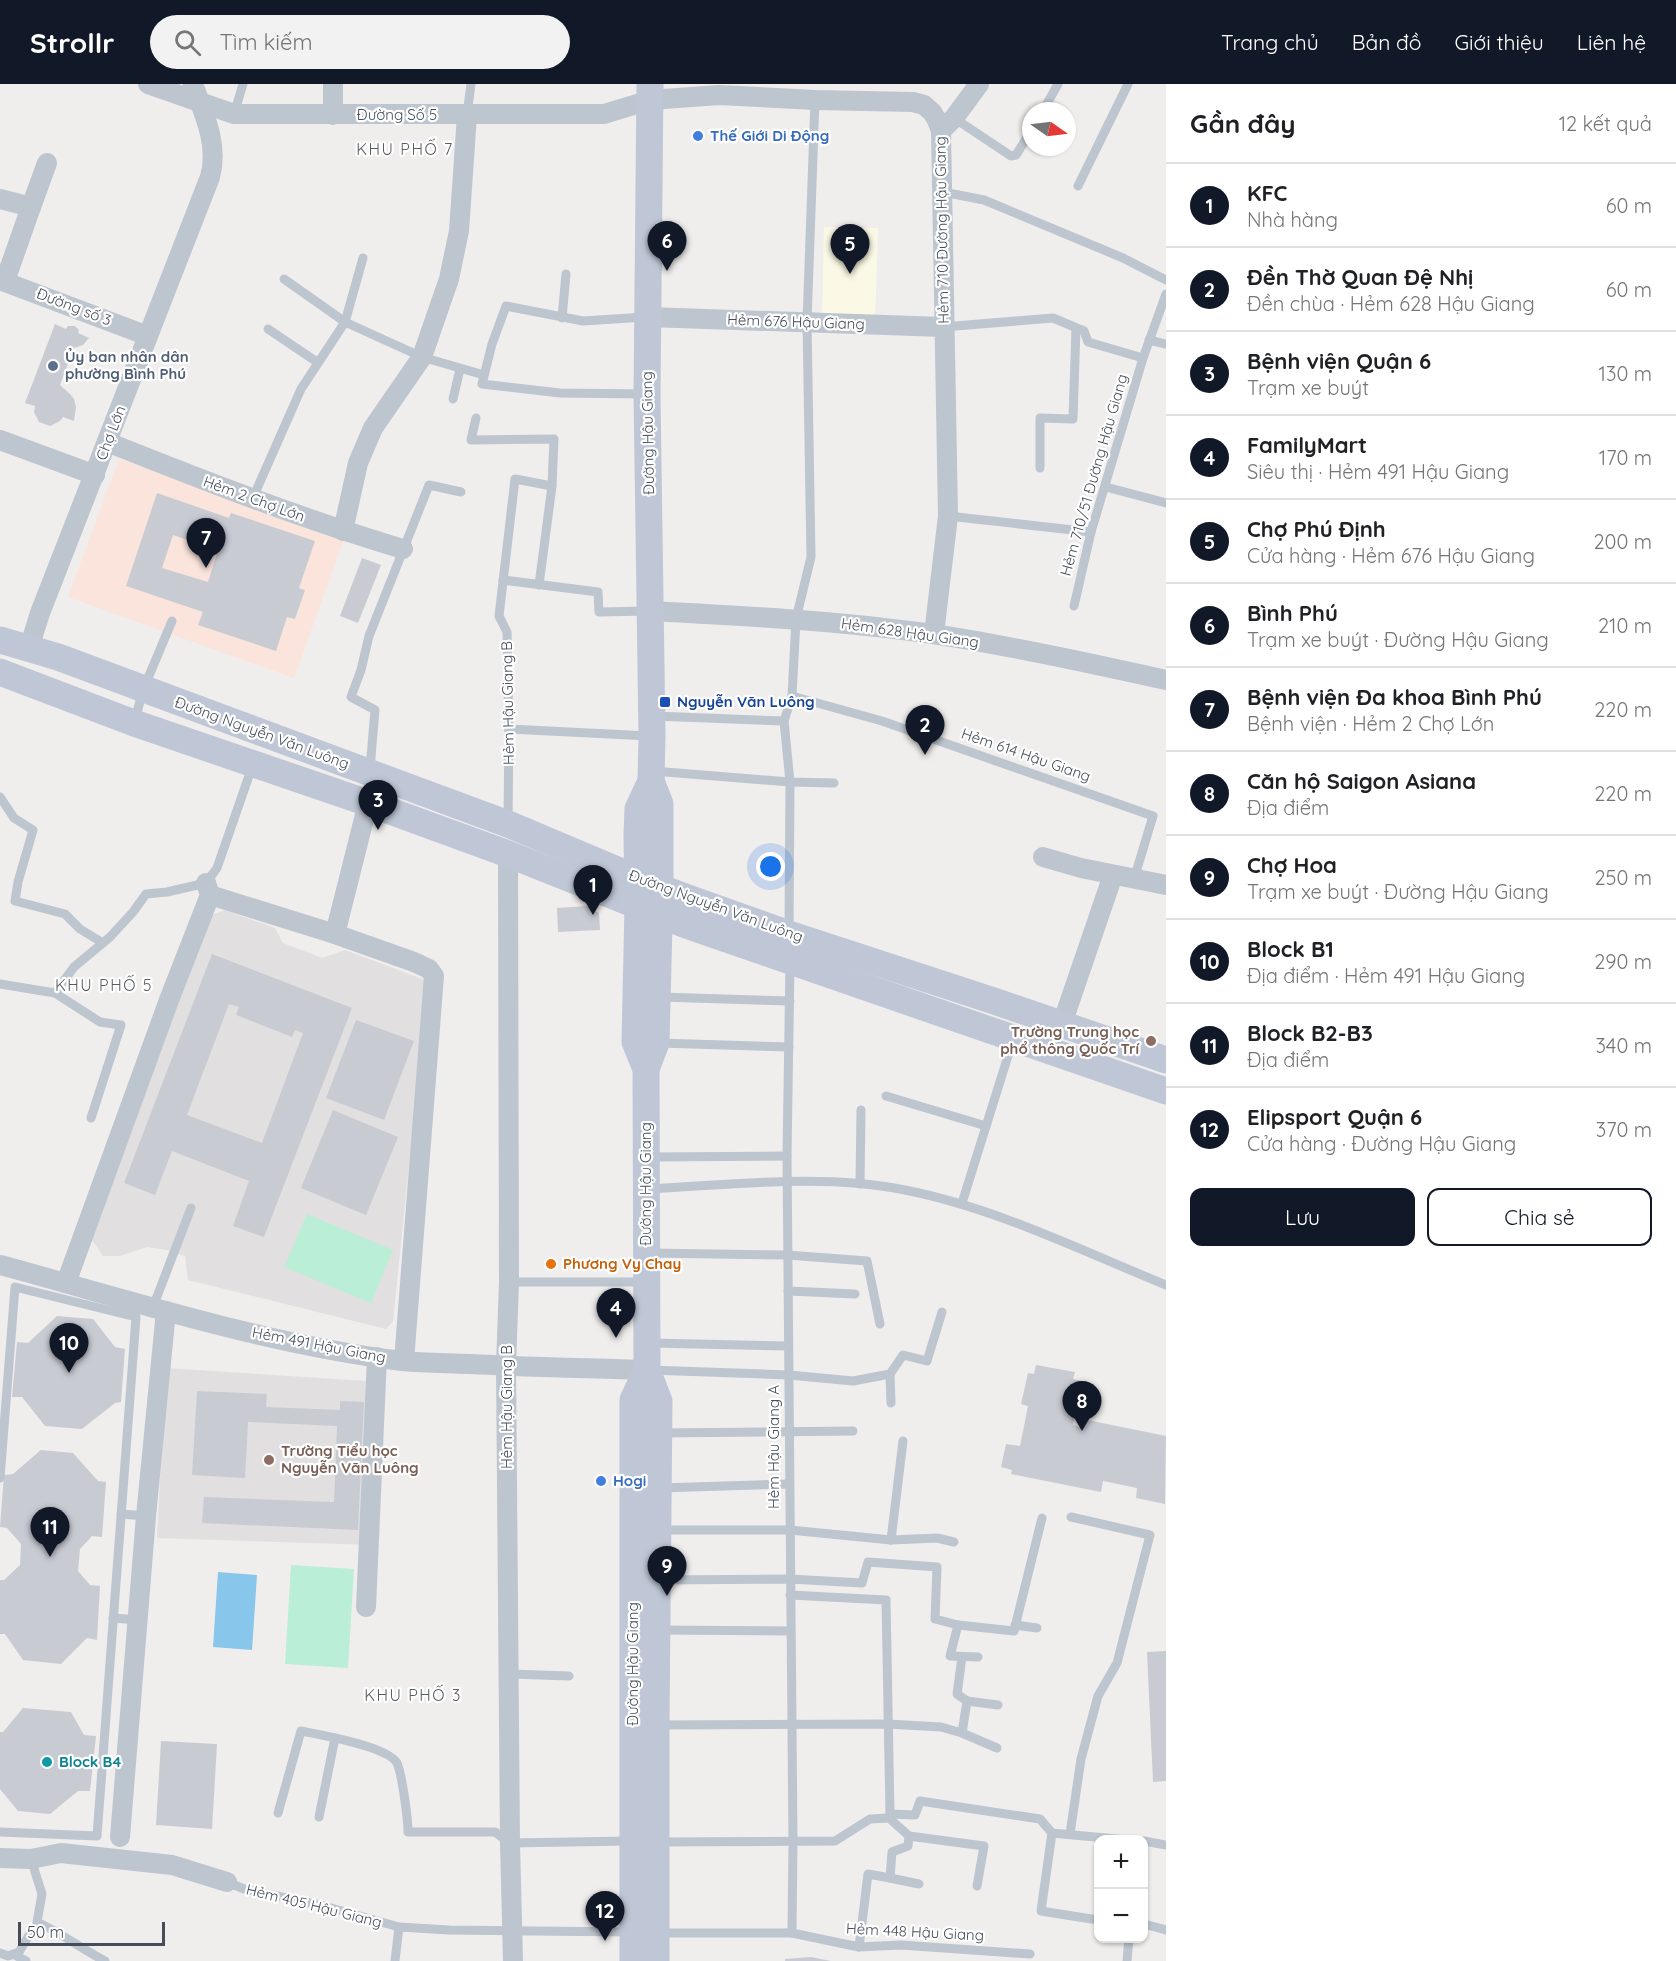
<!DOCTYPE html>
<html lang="vi">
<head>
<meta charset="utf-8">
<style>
  :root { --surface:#fff; --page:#f2f2f2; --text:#202124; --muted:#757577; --line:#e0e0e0; --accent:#111827 }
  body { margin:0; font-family:Quicksand,sans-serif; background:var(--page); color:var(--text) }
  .controls { position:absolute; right:18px; bottom:18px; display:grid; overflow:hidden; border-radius:12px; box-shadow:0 2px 4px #0004 }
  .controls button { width:54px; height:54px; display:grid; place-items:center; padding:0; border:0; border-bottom:2px solid var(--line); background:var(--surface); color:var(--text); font:30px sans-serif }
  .compass { position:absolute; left:1022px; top:18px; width:54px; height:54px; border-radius:50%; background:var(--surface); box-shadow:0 2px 4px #0004; rotate:104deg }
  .scale { position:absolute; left:18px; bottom:15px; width:147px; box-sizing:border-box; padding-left:6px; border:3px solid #454d5a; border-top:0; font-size:16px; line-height:21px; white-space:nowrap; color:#454d5a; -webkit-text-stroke:4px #fff; paint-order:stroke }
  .you { position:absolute; left:771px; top:783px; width:21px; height:21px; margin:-15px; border:4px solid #fff; border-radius:50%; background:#1a73e8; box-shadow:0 0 0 9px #1a73e833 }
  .badge { display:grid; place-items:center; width:39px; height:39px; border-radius:50%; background:var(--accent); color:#fff; font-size:20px; font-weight:700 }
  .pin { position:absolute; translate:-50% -50px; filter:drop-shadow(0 2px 3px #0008) }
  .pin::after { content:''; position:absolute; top:32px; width:21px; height:18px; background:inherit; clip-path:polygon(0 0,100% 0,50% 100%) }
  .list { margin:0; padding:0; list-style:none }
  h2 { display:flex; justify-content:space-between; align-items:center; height:78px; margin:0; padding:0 24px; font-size:26px }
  h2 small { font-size:20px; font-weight:400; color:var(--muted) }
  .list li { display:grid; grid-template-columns:39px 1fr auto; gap:18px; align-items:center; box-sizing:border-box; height:84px; padding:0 24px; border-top:2px solid var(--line) }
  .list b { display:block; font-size:22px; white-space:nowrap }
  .list p { margin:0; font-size:20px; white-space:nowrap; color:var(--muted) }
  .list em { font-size:20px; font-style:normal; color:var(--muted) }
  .actions { display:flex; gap:12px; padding:18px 24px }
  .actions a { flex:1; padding:14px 0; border:2px solid var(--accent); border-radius:12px; text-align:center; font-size:21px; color:var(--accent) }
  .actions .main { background:var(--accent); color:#fff }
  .icon { flex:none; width:33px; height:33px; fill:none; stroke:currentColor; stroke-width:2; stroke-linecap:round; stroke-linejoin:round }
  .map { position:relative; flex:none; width:1166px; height:1877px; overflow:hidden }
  header { display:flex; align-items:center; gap:36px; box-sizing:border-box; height:84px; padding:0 30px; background:var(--accent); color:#fff }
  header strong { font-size:28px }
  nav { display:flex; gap:33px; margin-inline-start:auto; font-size:21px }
  .search { width:420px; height:54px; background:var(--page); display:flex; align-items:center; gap:15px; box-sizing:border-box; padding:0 21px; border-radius:33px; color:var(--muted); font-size:22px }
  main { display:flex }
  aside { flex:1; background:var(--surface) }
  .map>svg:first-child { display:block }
  .commercial { fill:#fbf9e5 }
  .education { fill:#e1dfdf }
  .medical { fill:#fae4dc }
  .green { fill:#bbeed7 }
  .water { fill:#88c6eb }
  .building { fill:#c9cbd3; fill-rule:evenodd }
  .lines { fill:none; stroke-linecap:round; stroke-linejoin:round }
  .lane { stroke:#bdc5cf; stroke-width:9 }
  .street { stroke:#bdc5cf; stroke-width:20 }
  .secondary { stroke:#bfc7d6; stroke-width:27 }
  .shop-dot { fill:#3f7fe0; stroke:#fff; stroke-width:2 }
  .service-dot { fill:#5c6f8a; stroke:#fff; stroke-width:2 }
  .transit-dot { fill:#1a4fb4; stroke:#fff; stroke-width:2 }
  .education-dot { fill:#8d6e63; stroke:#fff; stroke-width:2 }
  .food-dot { fill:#e8710a; stroke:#fff; stroke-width:2 }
  .culture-dot { fill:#0f9aa8; stroke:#fff; stroke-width:2 }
  .labels { text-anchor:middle; stroke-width:4.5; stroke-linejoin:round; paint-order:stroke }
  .street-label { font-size:15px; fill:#454d5a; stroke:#fff }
  .shop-label { font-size:15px; font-weight:bold; fill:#366cbe; stroke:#fff; text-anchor:start }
  .service-label { font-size:15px; font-weight:bold; fill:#4e5e75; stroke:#fff; text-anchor:start }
  .transit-label { font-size:15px; font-weight:bold; fill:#164399; stroke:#fff; text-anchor:start }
  .education-label { font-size:15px; font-weight:bold; fill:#785e54; stroke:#fff; text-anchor:end }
  .food-label { font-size:15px; font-weight:bold; fill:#c56008; stroke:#fff; text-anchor:start }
  .culture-label { font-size:15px; font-weight:bold; fill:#0d838f; stroke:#fff; text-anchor:start }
  .neighbourhood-label { font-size:16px; letter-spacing:1.5px; fill:#5a5c62; stroke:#fff }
</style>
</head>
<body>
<header>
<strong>Strollr</strong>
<div class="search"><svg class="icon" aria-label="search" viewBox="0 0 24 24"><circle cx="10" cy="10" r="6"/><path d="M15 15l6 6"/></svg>Tìm kiếm</div>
<nav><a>Trang chủ</a><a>Bản đồ</a><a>Giới thiệu</a><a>Liên hệ</a></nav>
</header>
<main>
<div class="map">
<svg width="1166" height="1877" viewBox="0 0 1166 1877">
  <rect width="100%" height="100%" fill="#f0eded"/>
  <!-- commercial -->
  <polygon class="commercial" points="824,143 878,144 875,237 822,236"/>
  <!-- education -->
  <g class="education">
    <polygon points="225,826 275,844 283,859 322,874 345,866 425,896 427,907 393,1237 386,1245 188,1196 185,1172 167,1166 147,1163 120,1172 103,1172 88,1150 211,831"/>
    <polygon points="166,1284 381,1298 373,1461 157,1454"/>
  </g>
  <!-- medical -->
  <polygon class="medical" points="119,375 344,455 294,594 68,513"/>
  <!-- green -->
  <g class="green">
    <polygon points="307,1130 393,1166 371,1219 284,1183"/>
    <polygon points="291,1481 354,1485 348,1584 285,1580"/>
  </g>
  <!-- water -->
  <polygon class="water" points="218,1488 257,1491 252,1566 213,1563"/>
  <!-- building -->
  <g class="building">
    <polygon points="55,240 66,245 68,242 75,242 79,246 78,249 89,254 83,261 74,264 60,301 70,310 74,315 76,323 74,337 63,333 60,337 50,342 39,338 34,328 35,322 25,319"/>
    <path d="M 157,409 L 229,434 L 231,429 L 315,457 L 299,504 L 305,506 L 295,535 L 287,533 L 276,567 L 198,541 L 203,528 L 126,502 ZM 173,451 L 218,466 L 208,498 L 162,484 Z"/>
    <polygon points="362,474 381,481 358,539 340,532"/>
    <polygon points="587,822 599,829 600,846 558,848 557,824"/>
    <path d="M 212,870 L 352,924 L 264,1153 L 233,1142 L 249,1097 L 172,1067 L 155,1111 L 124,1099 ZM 229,920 L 239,923 L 236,931 L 292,953 L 295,946 L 303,949 L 262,1059 L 187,1031 Z"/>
    <polygon points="356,936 414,957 384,1036 326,1014"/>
    <polygon points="333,1026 398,1053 366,1131 301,1104"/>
    <polygon points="57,1232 93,1235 115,1263 125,1265 121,1318 115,1319 82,1345 45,1342 22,1313 12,1313 17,1258 28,1259"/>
    <polygon points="1036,1281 1075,1288 1073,1295 1081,1297 1073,1341 1080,1343 1082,1335 1166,1352 1165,1420 1136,1414 1137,1404 1103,1397 1101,1408 1011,1390 1012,1386 1001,1383 1006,1360 1020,1362 1028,1322 1021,1320 1028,1289 1034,1290"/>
    <polygon points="197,1307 267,1310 266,1323 340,1326 340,1317 364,1318 358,1446 202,1439 204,1413 334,1418 337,1342 248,1338 245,1394 192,1391"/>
    <polygon points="41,1366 73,1369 98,1397 106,1398 102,1453 92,1452 80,1465 78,1487 90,1501 100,1502 97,1556 87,1554 61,1580 23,1576 5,1550 0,1550 0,1496 4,1496 20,1481 21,1460 7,1444 0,1443 4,1391 13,1390"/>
    <polygon points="1166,1567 1166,1697 1153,1698 1147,1568"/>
    <polygon points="23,1624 71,1628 84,1651 96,1652 90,1707 78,1707 50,1730 18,1727 0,1705 0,1648 3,1648"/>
    <polygon points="161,1657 217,1660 212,1745 156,1741"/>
    <polygon points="811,1873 831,1877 785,1877 785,1875"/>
  </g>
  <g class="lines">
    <!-- lane -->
    <g class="lane">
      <polyline points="1043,27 1058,0"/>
      <polyline points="234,30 243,0"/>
      <polyline points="467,31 471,0"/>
      <polyline points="954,34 1011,72 1016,71 1031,47"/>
      <polyline points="1078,102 1128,0"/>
      <polyline points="943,108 984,116 1123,174 1166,196"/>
      <polyline points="284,195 345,238 422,273 484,291"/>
      <polyline points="562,234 566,190"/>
      <polyline points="943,243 1053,234 1084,247 1088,258 1143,274 1091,448 1074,522"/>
      <polyline points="268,245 317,278"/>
      <polyline points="1149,256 1166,260"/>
      <polyline points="1143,274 1166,210"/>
      <polyline points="644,310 560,309 482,300 492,260 506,222 583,237 645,233"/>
      <polyline points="453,315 460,285"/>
      <polyline points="476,334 471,356 554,355 552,402 539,501"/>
      <polyline points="1040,384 1040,334 1073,335 1076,244"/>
      <polyline points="1106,403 1166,419"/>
      <polyline points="252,416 301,305 345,238 363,174"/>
      <polyline points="948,432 1091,448"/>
      <polyline points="503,496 598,508 599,528 649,527"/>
      <polyline points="792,612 882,637 1153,732 1134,795"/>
      <polyline points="654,632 784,637"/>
      <polyline points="135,636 143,606 172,537"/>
      <polyline points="509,645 649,652"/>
      <polyline points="370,685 375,626 351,613 361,586 369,552 429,401 461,408"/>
      <polyline points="653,687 790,698 834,699"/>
      <polyline points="0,713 14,734 33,746 18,798 15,817 65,830 80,845 103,859"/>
      <polyline points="508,736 509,645 507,548 499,532 515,395 552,402"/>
      <polyline points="789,848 790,698 784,637 792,612 796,535 811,473 807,238 815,16"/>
      <polyline points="790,879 787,1072 793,1757 792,1849"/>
      <polyline points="0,900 55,909 100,938 121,941 91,1034"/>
      <polyline points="55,909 74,883 110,853 133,828 146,810 167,808 206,799 217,784 252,683"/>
      <polyline points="660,913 790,917"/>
      <polyline points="659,959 789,963"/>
      <polyline points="886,1012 986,1042"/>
      <polyline points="649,1073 787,1072"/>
      <polyline points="860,1100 861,1026"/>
      <path d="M 649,1105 C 731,1101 824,1089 905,1106 C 996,1124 1080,1166 1166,1201"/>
      <polyline points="962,1119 1013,956"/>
      <polyline points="649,1169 787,1171 867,1177 880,1240"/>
      <polyline points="509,1198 644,1198"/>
      <polyline points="788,1207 855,1210"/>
      <polyline points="153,1223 191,1124"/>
      <polyline points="650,1259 788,1262"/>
      <polyline points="649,1286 789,1291 853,1297 890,1290 903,1271 927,1277 942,1228"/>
      <polyline points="890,1290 891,1319"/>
      <polyline points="660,1349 853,1347"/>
      <polyline points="0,1394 15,1203 136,1233 97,1752 0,1748"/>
      <polyline points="659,1404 789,1400"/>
      <polyline points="121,1430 146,1432"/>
      <polyline points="661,1446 790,1446 891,1456 937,1454 954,1458"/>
      <polyline points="891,1456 903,1357"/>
      <polyline points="659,1496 790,1495 862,1499 868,1478 937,1483 935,1535 958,1541 1014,1547 1042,1434"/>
      <polyline points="790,1511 886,1516 890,1730"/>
      <polyline points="113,1534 138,1536"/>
      <polyline points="958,1541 950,1572 978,1573"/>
      <polyline points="1015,1541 1037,1544"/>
      <polyline points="659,1546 790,1547"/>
      <polyline points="962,1573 957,1610 967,1617 998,1621"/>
      <polyline points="510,1590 569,1592"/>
      <polyline points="967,1617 962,1649 997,1664"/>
      <polyline points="660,1641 887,1640 941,1643 962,1649"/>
      <path d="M 278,1729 L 301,1647 C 321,1651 387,1662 397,1679 C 402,1690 408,1735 408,1748 L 495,1748 L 510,1759 L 630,1757"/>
      <polyline points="319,1733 335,1654"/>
      <polyline points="889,1734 909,1752 984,1762 977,1802"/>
      <polyline points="1052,1749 1041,1827 1098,1836"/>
      <polyline points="1070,1750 1081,1675 1098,1612 1117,1579 1150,1451 1071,1433"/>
      <polyline points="1144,1757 1166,1761"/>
      <polyline points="658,1758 835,1757 870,1735 889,1734 890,1730 915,1731 920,1717 1040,1735 1052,1749 1127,1756"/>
      <polyline points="890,1794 919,1800"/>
      <polyline points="227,1798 244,1805 324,1822 399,1843 449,1846 632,1848"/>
      <path d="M 37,1838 C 61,1849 82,1865 105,1877"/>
      <polyline points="1144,1840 1166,1846"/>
      <polyline points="659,1849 792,1849 859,1863 901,1861 1030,1870"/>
      <polyline points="859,1863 868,1790 890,1794 892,1768 908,1762 909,1752"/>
      <polyline points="0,1869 8,1872 19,1868 37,1838 42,1810 31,1775"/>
      <polyline points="15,1871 26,1877"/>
      <polyline points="395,1877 399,1843"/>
      <polyline points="1127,1877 1129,1854"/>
    </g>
    <!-- street -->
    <g class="street">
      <polyline points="148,0 234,30 604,30 650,16 719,11 815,16 913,18 924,21 932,28 937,36 941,47 948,432 934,550"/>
      <polyline points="333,0 333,31"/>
      <polyline points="941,47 954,34 979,0"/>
      <polyline points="0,115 31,123 5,197"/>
      <polyline points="31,123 47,79"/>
      <polyline points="0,196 148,252"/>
      <polyline points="648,233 943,243"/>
      <polyline points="0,356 95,391"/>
      <path d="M 107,358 C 205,397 302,435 403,465"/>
      <polyline points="343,447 358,379 373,344 422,273 449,195 459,147 467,31"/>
      <path d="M 651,527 C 746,532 840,537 933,550 C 1011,562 1089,579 1166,596"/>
      <path d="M 29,564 L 40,529 L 210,93 C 219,61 204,30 193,0"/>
      <polyline points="508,770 509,1198 506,1282 510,1759 513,1877"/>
      <polyline points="1043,773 1081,784 1166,801"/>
      <polyline points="210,811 335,850 414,878 429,885 434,892 404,1277"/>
      <polyline points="335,850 368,719"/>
      <polyline points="1062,940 1113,791"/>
      <path d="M 0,1181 C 133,1217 265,1260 402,1277 C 424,1279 447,1279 470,1280 C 529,1283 588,1284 647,1286"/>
      <polyline points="66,1199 169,916 210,811 206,799"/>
      <polyline points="366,1523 377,1273"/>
      <polyline points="120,1753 146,1432 166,1227"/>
      <polyline points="0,1774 31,1775 61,1769 172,1781 227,1798"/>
    </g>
    <!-- secondary -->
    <g class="secondary">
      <polyline points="650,0 647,310 652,652 651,697 638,725 637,750 638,822 635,958 646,985 647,1286 659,1317 656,1641 656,1877"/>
      <polyline points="0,556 58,573 508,740 636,794 688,814 789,850 994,917 1166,976"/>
      <polyline points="0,588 134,639 368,719 508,770 686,841 1166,1007"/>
      <polyline points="646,985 656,959 660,803 660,720 651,697"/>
      <polyline points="633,1877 633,1316 647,1286"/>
    </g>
  </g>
  <!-- markers -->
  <g class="shop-dot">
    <circle cx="698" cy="52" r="6"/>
    <circle cx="601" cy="1397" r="6"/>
  </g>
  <circle class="service-dot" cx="53" cy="282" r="6"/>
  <rect class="transit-dot" x="659" y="612" width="12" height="12" rx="3"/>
  <g class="education-dot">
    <circle cx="1151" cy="957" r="6"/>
    <circle cx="269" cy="1376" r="6"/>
  </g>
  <circle class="food-dot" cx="551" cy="1180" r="6"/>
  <circle class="culture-dot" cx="47" cy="1678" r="6"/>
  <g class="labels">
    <!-- street labels -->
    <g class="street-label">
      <text x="397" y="36">Đường Số 5</text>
      <text transform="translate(942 146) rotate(-91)" y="5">Hẻm 710 Đường Hậu Giang</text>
      <text transform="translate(74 223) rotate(21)" y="5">Đường số 3</text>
      <text transform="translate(796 238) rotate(2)" y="5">Hẻm 676 Hậu Giang</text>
      <text transform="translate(111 349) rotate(-69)" y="5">Chợ Lớn</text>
      <text transform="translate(648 349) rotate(-91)" y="5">Đường Hậu Giang</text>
      <text transform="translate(1094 391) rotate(-74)" y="5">Hẻm 710/51 Đường Hậu Giang</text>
      <text transform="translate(254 415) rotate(20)" y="5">Hẻm 2 Chợ Lớn</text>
      <text transform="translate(910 549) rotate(8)" y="5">Hẻm 628 Hậu Giang</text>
      <text transform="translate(508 619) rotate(-91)" y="5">Hẻm Hậu Giang B</text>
      <text transform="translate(262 649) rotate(20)" y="5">Đường Nguyễn Văn Luông</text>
      <text transform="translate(1026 671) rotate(19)" y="5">Hẻm 614 Hậu Giang</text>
      <text transform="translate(716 822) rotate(20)" y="5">Đường Nguyễn Văn Luông</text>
      <text transform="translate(646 1100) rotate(-90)" y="5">Đường Hậu Giang</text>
      <text transform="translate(319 1261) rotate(11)" y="5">Hẻm 491 Hậu Giang</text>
      <text transform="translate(507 1323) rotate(-90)" y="5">Hẻm Hậu Giang B</text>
      <text transform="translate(774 1363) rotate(-90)" y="5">Hẻm Hậu Giang A</text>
      <text transform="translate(633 1580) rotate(-90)" y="5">Đường Hậu Giang</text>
      <text transform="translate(314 1822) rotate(14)" y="5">Hẻm 405 Hậu Giang</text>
      <text transform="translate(915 1848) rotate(3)" y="5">Hẻm 448 Hậu Giang</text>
    </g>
    <!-- shop labels -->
    <g class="shop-label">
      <text x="710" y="57">Thế Giới Di Động</text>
      <text x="613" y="1402">Hogi</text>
    </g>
    <!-- service labels -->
    <g class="service-label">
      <text x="65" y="278">Ủy ban nhân dân<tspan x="65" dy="17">phường Bình Phú</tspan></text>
    </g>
    <!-- transit labels -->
    <g class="transit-label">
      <text x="677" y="623">Nguyễn Văn Luông</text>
    </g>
    <!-- education labels -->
    <g class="education-label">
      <text x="1139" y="953">Trường Trung học<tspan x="1139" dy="17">phổ thông Quốc Trí</tspan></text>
      <text x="281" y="1372" text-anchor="start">Trường Tiểu học<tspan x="281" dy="17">Nguyễn Văn Luông</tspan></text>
    </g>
    <!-- food labels -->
    <g class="food-label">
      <text x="563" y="1185">Phương Vy Chay</text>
    </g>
    <!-- culture labels -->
    <g class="culture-label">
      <text x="59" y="1683">Block B4</text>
    </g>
    <!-- neighbourhood labels -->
    <g class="neighbourhood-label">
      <text x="405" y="71">KHU PHỐ 7</text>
      <text x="104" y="907">KHU PHỐ 5</text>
      <text x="413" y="1617">KHU PHỐ 3</text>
    </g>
  </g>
</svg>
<div class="controls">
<button>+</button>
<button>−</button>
</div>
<svg class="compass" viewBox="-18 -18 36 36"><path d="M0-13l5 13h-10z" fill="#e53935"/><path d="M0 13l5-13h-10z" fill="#757577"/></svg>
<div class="scale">50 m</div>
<div class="you"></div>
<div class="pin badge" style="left:593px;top:831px">1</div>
<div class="pin badge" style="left:925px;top:671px">2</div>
<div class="pin badge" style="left:378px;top:746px">3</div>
<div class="pin badge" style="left:616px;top:1254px">4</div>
<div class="pin badge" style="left:850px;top:190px">5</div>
<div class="pin badge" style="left:667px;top:187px">6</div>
<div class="pin badge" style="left:206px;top:484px">7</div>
<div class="pin badge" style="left:1082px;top:1347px">8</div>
<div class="pin badge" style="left:667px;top:1512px">9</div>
<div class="pin badge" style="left:69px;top:1289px">10</div>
<div class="pin badge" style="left:50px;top:1473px">11</div>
<div class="pin badge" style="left:605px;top:1857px">12</div>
</div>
<aside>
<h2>Gần đây<small>12 kết quả</small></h2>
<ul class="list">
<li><span class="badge">1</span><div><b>KFC</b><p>Nhà hàng</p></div><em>60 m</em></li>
<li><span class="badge">2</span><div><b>Đền Thờ Quan Đệ Nhị</b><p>Đền chùa · Hẻm 628 Hậu Giang</p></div><em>60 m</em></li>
<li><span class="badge">3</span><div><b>Bệnh viện Quận 6</b><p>Trạm xe buýt</p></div><em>130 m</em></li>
<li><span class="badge">4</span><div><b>FamilyMart</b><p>Siêu thị · Hẻm 491 Hậu Giang</p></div><em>170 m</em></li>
<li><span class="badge">5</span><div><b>Chợ Phú Định</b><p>Cửa hàng · Hẻm 676 Hậu Giang</p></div><em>200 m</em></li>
<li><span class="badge">6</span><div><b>Bình Phú</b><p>Trạm xe buýt · Đường Hậu Giang</p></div><em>210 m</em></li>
<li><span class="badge">7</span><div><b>Bệnh viện Đa khoa Bình Phú</b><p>Bệnh viện · Hẻm 2 Chợ Lớn</p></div><em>220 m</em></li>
<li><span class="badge">8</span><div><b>Căn hộ Saigon Asiana</b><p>Địa điểm</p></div><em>220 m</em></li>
<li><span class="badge">9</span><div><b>Chợ Hoa</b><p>Trạm xe buýt · Đường Hậu Giang</p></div><em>250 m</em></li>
<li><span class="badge">10</span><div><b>Block B1</b><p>Địa điểm · Hẻm 491 Hậu Giang</p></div><em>290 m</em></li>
<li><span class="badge">11</span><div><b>Block B2-B3</b><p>Địa điểm</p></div><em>340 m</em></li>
<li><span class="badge">12</span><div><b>Elipsport Quận 6</b><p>Cửa hàng · Đường Hậu Giang</p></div><em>370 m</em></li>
</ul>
<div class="actions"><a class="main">Lưu</a><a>Chia sẻ</a></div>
</aside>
</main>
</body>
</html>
